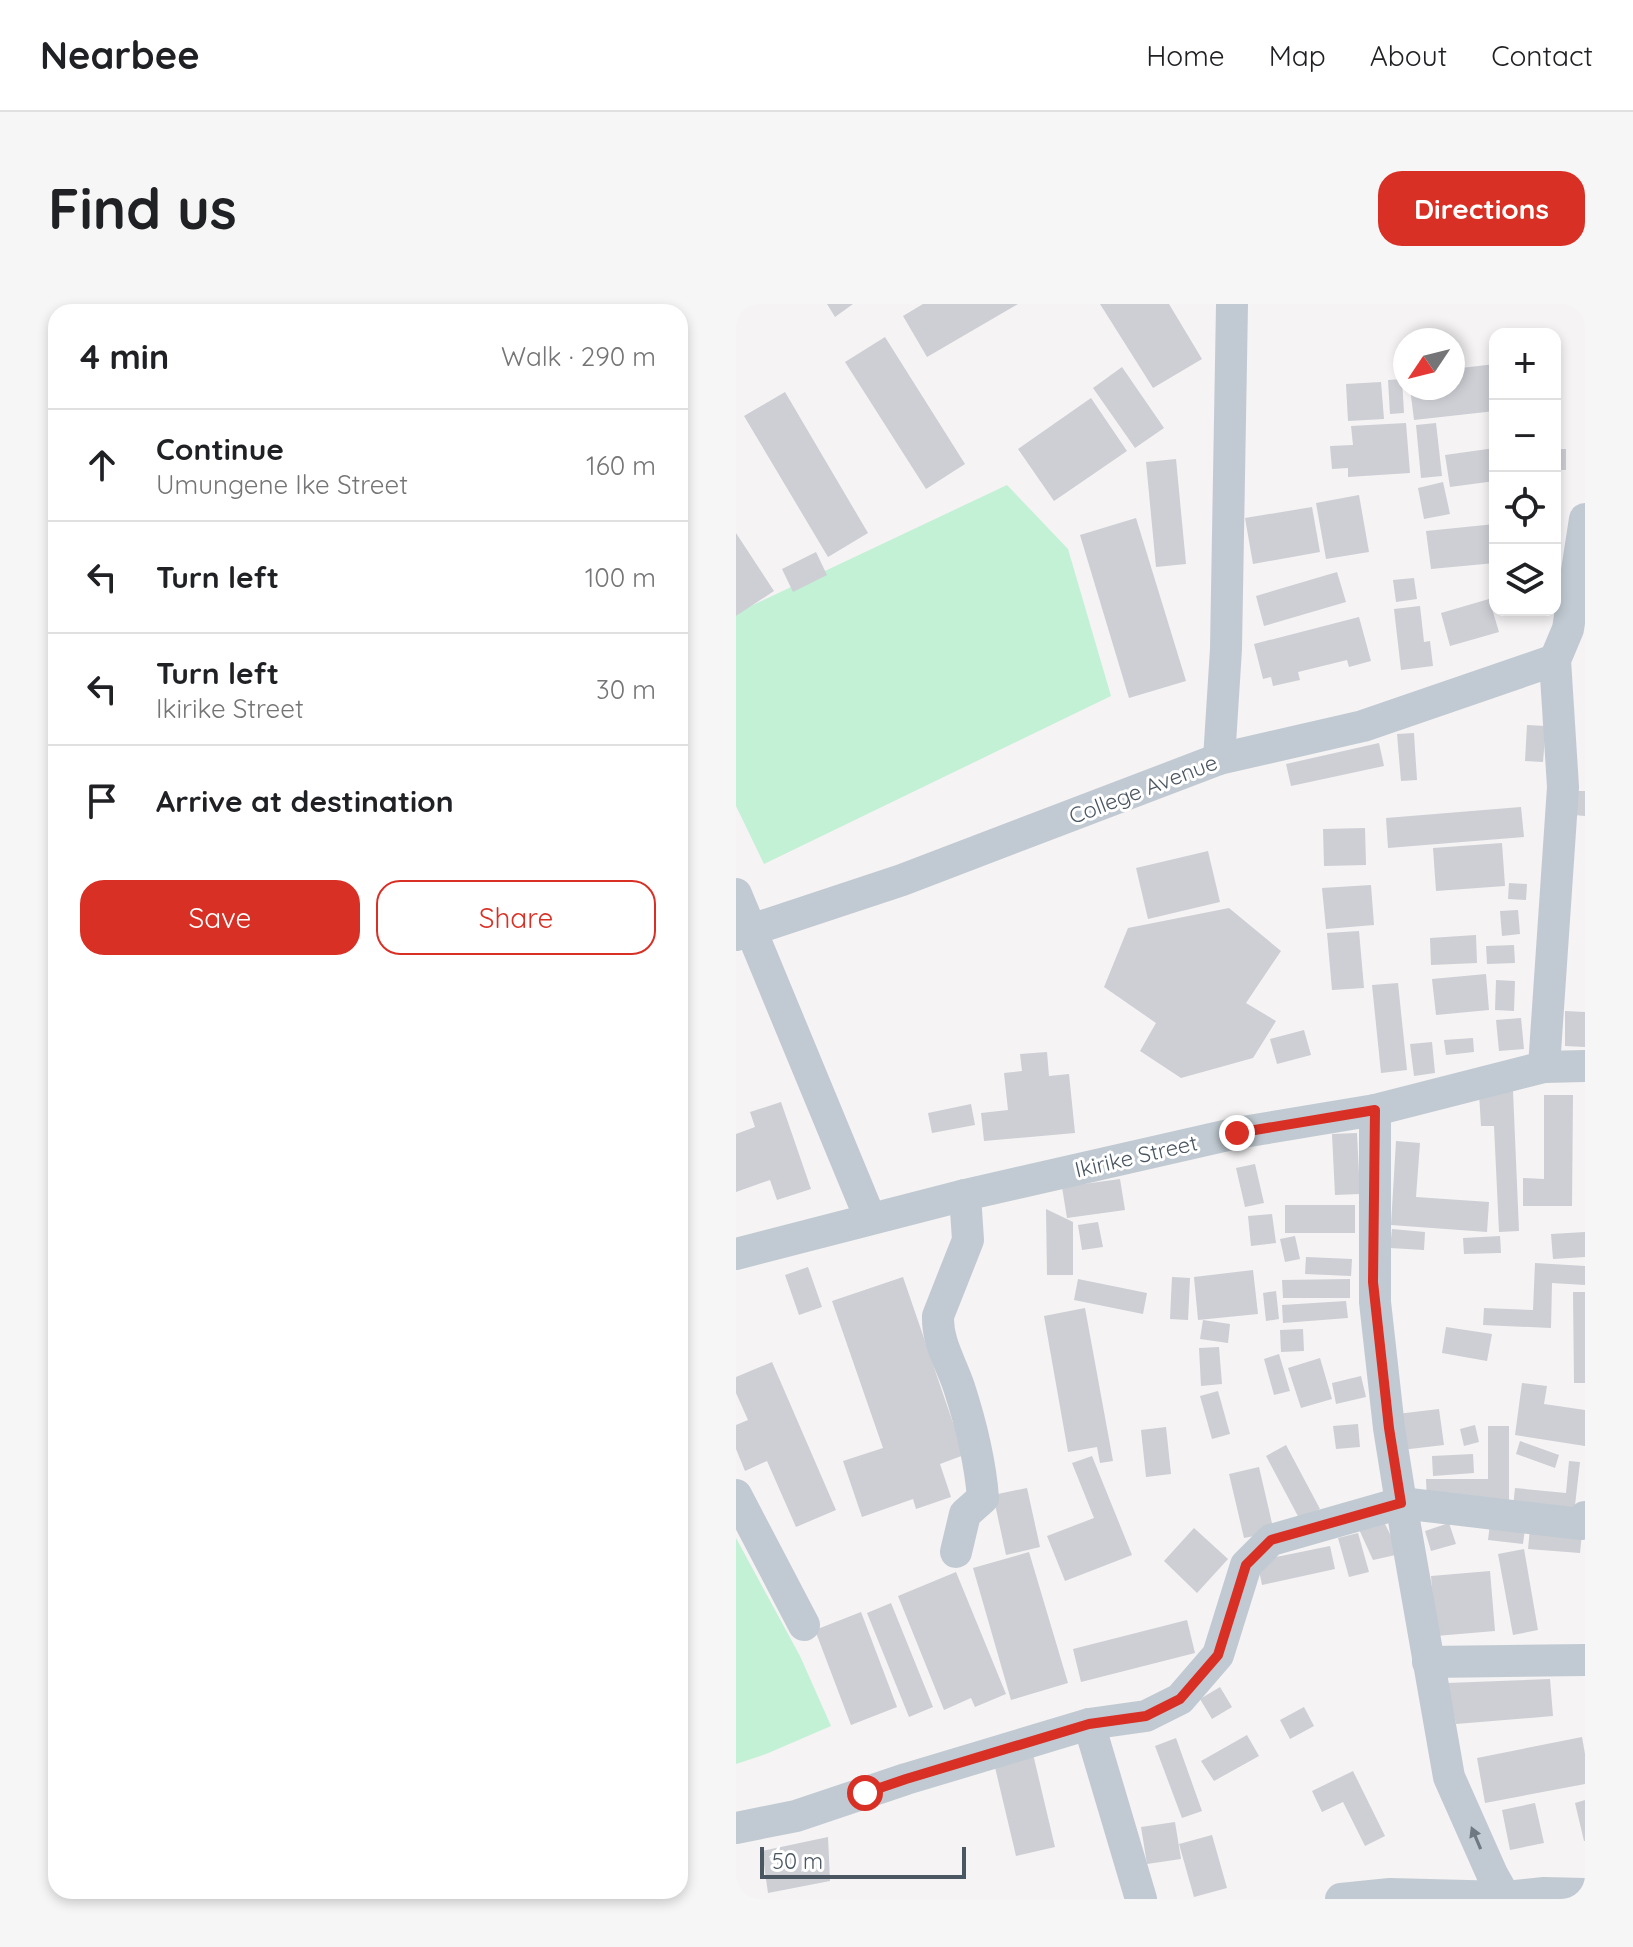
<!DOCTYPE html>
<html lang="en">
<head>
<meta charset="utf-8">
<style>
  :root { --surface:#fff; --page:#f6f6f6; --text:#202124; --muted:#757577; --line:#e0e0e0; --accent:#d93025 }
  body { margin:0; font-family:Quicksand,sans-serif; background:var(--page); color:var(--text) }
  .controls { position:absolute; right:24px; top:24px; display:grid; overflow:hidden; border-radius:16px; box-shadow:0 4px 12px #0003 }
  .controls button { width:72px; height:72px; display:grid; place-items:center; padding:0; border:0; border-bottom:2px solid var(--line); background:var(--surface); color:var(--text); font:40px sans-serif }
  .compass { position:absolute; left:657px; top:24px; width:72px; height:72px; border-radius:50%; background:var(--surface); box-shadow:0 4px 12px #0003; rotate:235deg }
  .scale { position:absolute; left:24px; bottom:20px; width:206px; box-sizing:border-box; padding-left:8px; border:4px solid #4a5661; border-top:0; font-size:22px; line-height:28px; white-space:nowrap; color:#4a5661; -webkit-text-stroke:6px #fff; paint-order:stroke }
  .stop { position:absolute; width:24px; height:24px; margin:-18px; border:6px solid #d93025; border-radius:50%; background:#fff }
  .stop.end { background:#d93025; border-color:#fff; box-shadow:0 2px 8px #0008 }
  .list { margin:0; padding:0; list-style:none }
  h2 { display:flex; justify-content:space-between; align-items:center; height:104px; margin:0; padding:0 32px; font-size:34px }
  h2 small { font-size:26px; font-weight:400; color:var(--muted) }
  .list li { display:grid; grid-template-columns:52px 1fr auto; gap:24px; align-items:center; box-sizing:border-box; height:112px; padding:0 32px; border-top:2px solid var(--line) }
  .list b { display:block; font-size:30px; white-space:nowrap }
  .list p { margin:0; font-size:26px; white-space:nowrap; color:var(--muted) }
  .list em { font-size:26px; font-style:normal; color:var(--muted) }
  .actions { display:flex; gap:16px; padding:24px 32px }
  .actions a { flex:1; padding:18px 0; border:2px solid var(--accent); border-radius:24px; text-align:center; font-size:28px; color:var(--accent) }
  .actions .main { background:var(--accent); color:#fff }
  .icon { flex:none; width:44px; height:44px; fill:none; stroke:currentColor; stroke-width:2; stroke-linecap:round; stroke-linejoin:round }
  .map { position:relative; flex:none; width:849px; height:1595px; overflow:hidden; border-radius:24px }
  header { display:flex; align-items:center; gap:48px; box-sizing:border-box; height:112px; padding:0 40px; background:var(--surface); border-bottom:2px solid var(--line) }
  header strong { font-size:38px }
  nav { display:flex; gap:44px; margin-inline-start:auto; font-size:28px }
  .intro { display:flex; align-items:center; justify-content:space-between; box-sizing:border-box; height:192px; padding:0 48px }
  h1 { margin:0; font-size:56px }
  .button { padding:20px 36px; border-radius:24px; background:var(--accent); color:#fff; font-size:28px; font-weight:700 }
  main { display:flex; gap:48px; padding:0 48px }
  aside { flex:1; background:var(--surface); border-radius:24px; box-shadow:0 4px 12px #0003 }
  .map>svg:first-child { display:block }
  .green { fill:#c3f1d5 }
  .building { fill:#cdcfd5 }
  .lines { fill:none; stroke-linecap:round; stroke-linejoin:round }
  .minor { stroke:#c1cad2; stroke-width:32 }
  .oneway { fill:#6e7983 }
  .route { stroke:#d93025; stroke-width:10 }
  .labels { text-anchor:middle; stroke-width:6; stroke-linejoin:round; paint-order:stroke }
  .street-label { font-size:22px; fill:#4a5661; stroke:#fff }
</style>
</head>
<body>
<header>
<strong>Nearbee</strong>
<nav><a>Home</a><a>Map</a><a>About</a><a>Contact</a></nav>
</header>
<div class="intro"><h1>Find us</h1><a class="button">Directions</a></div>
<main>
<aside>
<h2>4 min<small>Walk · 290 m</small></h2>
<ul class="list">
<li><svg class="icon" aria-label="ahead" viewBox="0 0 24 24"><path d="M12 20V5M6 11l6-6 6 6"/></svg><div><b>Continue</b><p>Umungene Ike Street</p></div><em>160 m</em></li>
<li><svg class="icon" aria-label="left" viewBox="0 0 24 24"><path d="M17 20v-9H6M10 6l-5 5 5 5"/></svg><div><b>Turn left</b></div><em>100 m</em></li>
<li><svg class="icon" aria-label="left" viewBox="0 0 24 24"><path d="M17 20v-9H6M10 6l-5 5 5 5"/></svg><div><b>Turn left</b><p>Ikirike Street</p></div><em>30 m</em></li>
<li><svg class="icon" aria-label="arrive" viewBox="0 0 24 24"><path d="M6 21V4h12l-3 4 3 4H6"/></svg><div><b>Arrive at destination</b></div></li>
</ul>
<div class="actions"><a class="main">Save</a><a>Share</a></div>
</aside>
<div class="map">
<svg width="849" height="1595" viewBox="0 0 849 1595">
  <rect width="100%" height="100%" fill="#f5f3f3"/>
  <!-- green -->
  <g class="green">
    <polygon points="271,181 332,245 375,392 28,560 0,502 0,309"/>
    <polygon points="0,1234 64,1352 95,1422 30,1450 0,1460"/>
  </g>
  <!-- building -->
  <g class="building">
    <polygon points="91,0 117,0 99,13"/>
    <polygon points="187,0 282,0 191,53 167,12"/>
    <polygon points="364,0 433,0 466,55 417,84"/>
    <polygon points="149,33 229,160 190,185 109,58"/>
    <polygon points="759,60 759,107 678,116 674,84 717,84 717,65"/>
    <polygon points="386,63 428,124 399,144 357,84"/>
    <polygon points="666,75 668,109 654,110 652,76"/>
    <polygon points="645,78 648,115 612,117 610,80"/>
    <polygon points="49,88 132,229 92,253 8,112"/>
    <polygon points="355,94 391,147 318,197 282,145"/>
    <polygon points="670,119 674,169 612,173 612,164 596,165 594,142 617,141 615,122"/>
    <polygon points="700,119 706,172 685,174 680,121"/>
    <polygon points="759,144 759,177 714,183 709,151"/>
    <rect x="819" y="145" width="11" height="21"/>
    <polygon points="440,155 450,260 420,263 410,158"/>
    <polygon points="707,178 714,210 688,215 682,184"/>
    <polygon points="623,191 633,248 590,255 580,199"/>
    <polygon points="576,203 584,248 517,260 509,214"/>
    <polygon points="400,214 450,377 393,394 344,231"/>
    <polygon points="759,220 759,259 695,265 690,227"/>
    <polygon points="0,229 38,287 0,312"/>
    <polygon points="80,248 91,271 57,288 46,265"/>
    <polygon points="601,268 610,298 528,322 520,292"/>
    <polygon points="678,274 681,295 660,298 657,276"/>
    <polygon points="753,295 763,328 714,342 705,309"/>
    <polygon points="684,302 688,338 694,337 697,362 665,366 658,305"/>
    <polygon points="623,313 635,357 613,363 611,356 562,368 564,376 537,382 535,373 527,375 518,340"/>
    <polygon points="791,421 810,422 807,458 789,457"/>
    <polygon points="678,429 681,476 665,477 661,430"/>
    <polygon points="643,439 648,462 555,482 550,460"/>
    <polygon points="840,487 849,487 849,512 838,511"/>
    <polygon points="785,503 788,533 652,544 650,514"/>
    <polygon points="629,524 630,561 588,562 587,525"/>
    <polygon points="766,539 769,582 700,587 697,544"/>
    <polygon points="472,547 484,598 412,615 400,564"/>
    <polygon points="773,579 791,580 790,596 772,595"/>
    <polygon points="635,581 638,621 590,625 586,584"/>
    <polygon points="493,604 545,647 510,699 540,717 517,754 445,774 404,747 420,719 368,683 392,624"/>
    <polygon points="782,606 784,630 766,632 764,607"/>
    <polygon points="623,627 628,684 596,686 591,629"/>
    <polygon points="740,631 741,659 695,661 694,634"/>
    <polygon points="778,641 779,659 751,660 750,642"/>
    <polygon points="750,670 753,706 700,711 696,675"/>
    <polygon points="760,676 779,677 778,707 759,706"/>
    <polygon points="662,679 671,766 645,769 636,681"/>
    <polygon points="829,707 849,708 849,743 829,742"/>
    <polygon points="785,714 788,745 763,747 760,716"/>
    <polygon points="568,726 575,751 541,760 534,735"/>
    <polygon points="737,734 738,748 710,751 708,736"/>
    <polygon points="696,738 699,769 678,772 674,740"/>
    <polygon points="311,748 313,772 333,770 339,829 248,837 245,809 272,806 268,769 286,767 284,750"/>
    <polygon points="777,787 783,927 763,928 758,822 745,822 743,789"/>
    <polygon points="808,791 837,791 836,902 787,902 787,874 808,875"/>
    <polygon points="45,798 75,885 41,896 34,876 0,888 0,830 19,823 14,808"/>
    <polygon points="235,800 239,821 196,829 192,809"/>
    <polygon points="621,829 624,890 599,891 596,830"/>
    <polygon points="660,837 684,839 680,893 753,898 751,928 655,921"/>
    <polygon points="519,860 528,899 509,903 500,864"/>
    <polygon points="384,875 389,906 331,914 326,883"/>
    <rect x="549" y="901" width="70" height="28"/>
    <polygon points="310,905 337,918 337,971 311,971"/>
    <polygon points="536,910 540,939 515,942 512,912"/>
    <polygon points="362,918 367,943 346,946 342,921"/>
    <polygon points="656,925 689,928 688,946 654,944"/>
    <polygon points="849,928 849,953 817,955 815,930"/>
    <polygon points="559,932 564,955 549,958 544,935"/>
    <polygon points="764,932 765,949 728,950 727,934"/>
    <polygon points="570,953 616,955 615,972 569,970"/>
    <polygon points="799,959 849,962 849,981 816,979 815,1024 747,1021 748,1004 797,1006"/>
    <polygon points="72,963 86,1003 63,1011 49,971"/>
    <polygon points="517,966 522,1010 462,1016 458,973"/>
    <polygon points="167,973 228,1151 204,1160 215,1193 180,1205 177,1195 126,1213 107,1157 147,1144 96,997"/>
    <polygon points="436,973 454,974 452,1016 434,1015"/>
    <polygon points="342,975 411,989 407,1010 338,996"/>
    <polygon points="614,975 614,994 547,994 546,976"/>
    <polygon points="540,987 543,1015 530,1017 527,989"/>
    <polygon points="837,988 849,988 849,1079 838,1079"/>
    <polygon points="610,997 612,1014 547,1019 546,1001"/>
    <polygon points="349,1004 377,1157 364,1159 361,1143 332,1148 308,1012"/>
    <polygon points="467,1016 494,1020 492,1039 464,1035"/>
    <polygon points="710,1023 756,1030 751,1057 706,1049"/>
    <polygon points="567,1025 568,1047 545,1048 544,1026"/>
    <polygon points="483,1043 486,1080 465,1082 463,1044"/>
    <polygon points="543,1050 554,1087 538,1091 528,1055"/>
    <polygon points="584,1054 596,1095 565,1104 552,1064"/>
    <polygon points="36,1058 100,1206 60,1223 31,1157 9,1167 0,1145 0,1121 12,1116 0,1089 0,1073"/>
    <polygon points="625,1072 630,1093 600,1100 596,1079"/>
    <polygon points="786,1079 811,1082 808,1100 849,1106 849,1142 779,1131"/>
    <polygon points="482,1087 494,1130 476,1135 464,1092"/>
    <polygon points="703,1105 708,1141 665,1146 661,1110"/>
    <polygon points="622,1120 624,1143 600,1145 597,1122"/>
    <polygon points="739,1121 743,1138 728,1142 724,1125"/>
    <polygon points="752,1122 773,1122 773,1197 691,1197 690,1175 752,1175"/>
    <polygon points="430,1123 435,1170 410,1173 405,1126"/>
    <polygon points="784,1137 823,1151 819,1164 780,1150"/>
    <polygon points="550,1141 584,1205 564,1216 530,1152"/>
    <polygon points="737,1150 738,1169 697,1172 696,1152"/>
    <polygon points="356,1152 396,1251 329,1277 311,1232 358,1214 336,1159"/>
    <polygon points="833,1157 844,1158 838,1210 777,1203 779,1184 830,1189"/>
    <polygon points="523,1163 538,1228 508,1234 493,1170"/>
    <polygon points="291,1184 304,1243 270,1251 257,1191"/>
    <polygon points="646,1214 664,1250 637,1256 621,1221"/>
    <polygon points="713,1219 720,1240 695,1247 689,1227"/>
    <polygon points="754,1220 789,1224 787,1240 752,1236"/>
    <polygon points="458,1224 492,1255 461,1289 428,1257"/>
    <polygon points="794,1224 846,1228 844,1249 792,1245"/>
    <polygon points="622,1229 633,1268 613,1273 602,1234"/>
    <polygon points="594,1242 599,1265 526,1281 521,1257"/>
    <polygon points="788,1245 802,1326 777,1331 762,1250"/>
    <polygon points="293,1248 332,1379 275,1396 237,1264"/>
    <polygon points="754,1267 759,1327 700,1332 695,1272"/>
    <polygon points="220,1268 270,1390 239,1403 235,1394 208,1406 162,1292"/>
    <polygon points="155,1299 197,1403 173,1413 131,1309"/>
    <polygon points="125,1308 161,1403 115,1421 79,1326"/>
    <polygon points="451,1316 459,1349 345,1378 337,1345"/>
    <polygon points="814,1375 817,1412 720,1420 711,1379"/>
    <polygon points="484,1383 496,1403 476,1415 464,1395"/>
    <polygon points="568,1403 578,1422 554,1435 544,1416"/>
    <polygon points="511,1431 523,1452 478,1477 465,1457"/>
    <polygon points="846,1433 849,1450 849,1480 749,1499 741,1454"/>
    <polygon points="440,1434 466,1507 446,1514 419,1442"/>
    <polygon points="297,1450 319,1543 280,1552 258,1459"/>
    <polygon points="617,1467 649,1532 629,1542 607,1498 586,1508 576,1487"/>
    <polygon points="849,1496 849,1537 848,1537 839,1499"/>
    <polygon points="799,1499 808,1539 774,1546 766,1506"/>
    <polygon points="439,1518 445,1555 411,1560 405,1523"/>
    <polygon points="476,1531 491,1584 458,1593 443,1540"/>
    <polygon points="92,1533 94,1577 32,1589 26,1547"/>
  </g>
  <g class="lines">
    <!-- minor -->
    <g class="minor">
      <polyline points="483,455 490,345 496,0"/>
      <polyline points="0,590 134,914"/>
      <polyline points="0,631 166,576 483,455 627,422 819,356"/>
      <polyline points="808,763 827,483 819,356 832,325 849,215"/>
      <polyline points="639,806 639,998 653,1124 665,1199 713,1473 756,1570 770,1595"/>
      <polyline points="0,950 229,891 501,829 639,806 808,763 849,762"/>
      <polyline points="0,1191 68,1321"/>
      <path d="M 220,1248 L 229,1210 L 247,1194 C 244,1155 235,1120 223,1083 C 215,1059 201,1038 202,1012 L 232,936 L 229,891"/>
      <polyline points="692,1358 849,1356"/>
      <polyline points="353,1420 405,1595"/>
      <polyline points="0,1524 60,1512 170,1475 353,1420 410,1412 444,1395 482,1351 510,1261 535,1236 665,1199 845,1220 849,1213"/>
      <polyline points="605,1595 654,1590 770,1593 808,1589 849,1590"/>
    </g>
  </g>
  <!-- one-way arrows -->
  <defs><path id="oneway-solid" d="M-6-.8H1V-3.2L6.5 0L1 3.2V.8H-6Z" transform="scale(2)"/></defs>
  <use class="oneway" href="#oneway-solid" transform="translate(740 1534) rotate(-113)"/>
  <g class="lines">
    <!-- route -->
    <polyline class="route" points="129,1489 170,1475 353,1420 410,1412 444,1395 482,1351 510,1261 535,1236 665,1199 653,1124 637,978 639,806 501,829"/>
  </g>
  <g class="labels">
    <!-- street labels -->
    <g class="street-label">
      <text transform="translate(407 485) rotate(-21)" y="8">College Avenue</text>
      <text transform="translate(400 852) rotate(-13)" y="8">Ikirike Street</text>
    </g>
  </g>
</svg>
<div class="controls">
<button>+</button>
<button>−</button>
<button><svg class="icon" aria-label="locate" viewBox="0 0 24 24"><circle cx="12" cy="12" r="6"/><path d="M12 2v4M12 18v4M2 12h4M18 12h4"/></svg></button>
<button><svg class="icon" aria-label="layers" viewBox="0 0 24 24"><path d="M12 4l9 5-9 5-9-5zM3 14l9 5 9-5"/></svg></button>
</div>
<svg class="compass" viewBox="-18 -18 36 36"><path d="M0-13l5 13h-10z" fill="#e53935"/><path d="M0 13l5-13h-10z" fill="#757577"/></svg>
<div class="scale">50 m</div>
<div class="stop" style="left:129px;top:1489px"></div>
<div class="stop end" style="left:501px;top:829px"></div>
</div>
</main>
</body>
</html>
